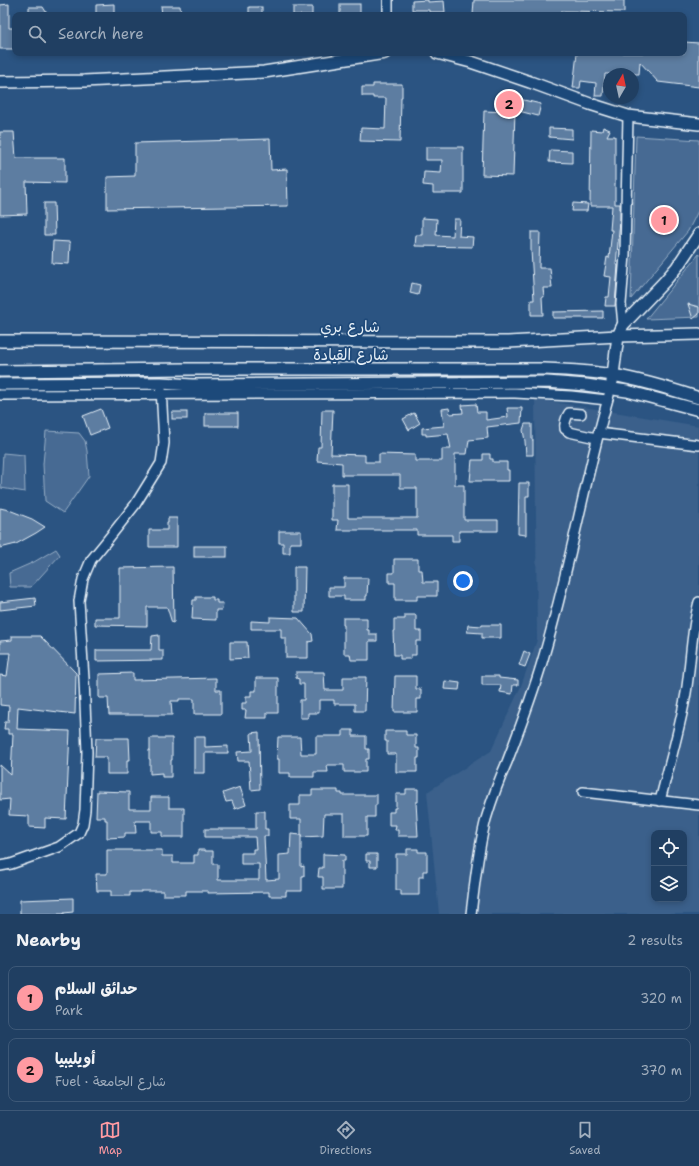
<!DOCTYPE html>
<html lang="en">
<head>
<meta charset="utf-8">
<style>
  :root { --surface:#203f62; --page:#2d4a6b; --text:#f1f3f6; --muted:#a2afbe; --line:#3d5877; --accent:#ff9aa2 }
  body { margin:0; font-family:"Shantell Sans","Playpen Sans Arabic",sans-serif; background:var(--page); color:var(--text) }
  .controls { position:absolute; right:12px; bottom:12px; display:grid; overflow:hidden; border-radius:8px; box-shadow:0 2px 6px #0003 }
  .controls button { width:36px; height:36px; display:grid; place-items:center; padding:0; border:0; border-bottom:1px solid var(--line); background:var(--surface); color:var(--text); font:20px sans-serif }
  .compass { position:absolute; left:603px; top:68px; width:36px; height:36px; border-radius:50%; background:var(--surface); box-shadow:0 2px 6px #0003; rotate:9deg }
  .you { position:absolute; left:463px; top:581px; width:14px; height:14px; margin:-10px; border:3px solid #fff; border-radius:50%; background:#1a73e8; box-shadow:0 0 0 6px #1a73e833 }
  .badge { display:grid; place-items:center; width:26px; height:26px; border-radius:50%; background:var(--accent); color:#111; font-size:13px; font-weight:700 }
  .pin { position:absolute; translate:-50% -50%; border:2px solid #fff; box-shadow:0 1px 4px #0006 }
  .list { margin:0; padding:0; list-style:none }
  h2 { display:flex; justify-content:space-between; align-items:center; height:52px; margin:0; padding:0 16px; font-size:17px }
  h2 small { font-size:13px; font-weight:400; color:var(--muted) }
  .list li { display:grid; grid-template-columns:26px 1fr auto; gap:12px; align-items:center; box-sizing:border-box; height:64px; margin:0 8px 8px; padding:0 8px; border:1px solid var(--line); border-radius:8px }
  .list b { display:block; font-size:15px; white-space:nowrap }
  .list p { margin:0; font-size:13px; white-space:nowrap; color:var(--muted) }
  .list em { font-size:13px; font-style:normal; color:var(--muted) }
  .icon { flex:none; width:22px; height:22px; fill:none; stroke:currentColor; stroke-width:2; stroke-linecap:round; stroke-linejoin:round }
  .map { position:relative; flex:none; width:699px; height:914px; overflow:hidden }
  .search { position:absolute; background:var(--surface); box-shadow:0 2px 6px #0003; left:12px; right:12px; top:12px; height:44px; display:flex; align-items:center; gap:10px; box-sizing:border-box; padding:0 14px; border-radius:8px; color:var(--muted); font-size:15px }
  .sheet { height:196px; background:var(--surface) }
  nav { display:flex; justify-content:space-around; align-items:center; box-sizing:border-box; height:56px; border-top:1px solid var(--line); background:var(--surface); font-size:11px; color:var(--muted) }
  nav a { display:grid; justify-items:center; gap:2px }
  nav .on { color:var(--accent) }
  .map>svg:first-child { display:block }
  .built { fill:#3a608b; fill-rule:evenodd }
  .green { fill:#476b93; stroke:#98aec6 }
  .building { fill:#5d7da1; stroke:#e8f1f8 }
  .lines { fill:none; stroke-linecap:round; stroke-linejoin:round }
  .minor-casing { stroke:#e8f1f8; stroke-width:12 }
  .major-casing { stroke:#e8f1f8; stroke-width:14 }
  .minor { stroke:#1f4a7a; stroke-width:9 }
  .major { stroke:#1f4a7a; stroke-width:11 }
  .labels { text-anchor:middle; stroke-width:3.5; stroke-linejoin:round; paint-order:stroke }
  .street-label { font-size:15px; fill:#e8f1f8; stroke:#1f4a7a }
</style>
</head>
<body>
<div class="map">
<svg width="699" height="914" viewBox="0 0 699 914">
  <rect width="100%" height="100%" fill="#2b5482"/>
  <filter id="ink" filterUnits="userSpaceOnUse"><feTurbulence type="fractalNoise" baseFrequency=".025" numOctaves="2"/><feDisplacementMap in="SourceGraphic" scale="8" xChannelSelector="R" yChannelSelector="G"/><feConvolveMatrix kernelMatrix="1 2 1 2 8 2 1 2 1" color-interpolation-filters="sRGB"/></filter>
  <g filter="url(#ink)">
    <!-- built -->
    <path class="built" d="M 535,399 L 699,426 L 699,914 L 439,914 L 427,792 L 491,751 L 521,686 L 537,640 ZM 654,833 L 684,833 L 684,899 L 654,899 Z"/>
    <!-- green -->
    <g class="green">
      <polygon points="636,136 699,140 699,209 688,231 631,299"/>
      <polygon points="699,254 699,317 646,319"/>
      <polygon points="46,431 79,433 85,441 87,451 89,476 63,513 45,501 43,464"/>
      <polygon points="3,453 24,455 25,492 1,488"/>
      <polygon points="56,549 60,555 31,587 10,587 9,573 34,562"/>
    </g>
    <!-- building -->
    <g class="building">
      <polygon points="428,0 428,2 444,1 445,12 429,12 429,10 412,10 412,1"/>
      <polygon points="474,0 624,0 624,12 561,11 561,15 473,15"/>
      <polygon points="9,4 9,28 15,28 15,49 0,49 0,5"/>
      <polygon points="114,4 114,15 96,15 96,5"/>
      <rect x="340" y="4" width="20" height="11"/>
      <polygon points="161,6 180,6 181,15 162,15"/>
      <polygon points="29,7 43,7 48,15 29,15"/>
      <rect x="249" y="7" width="13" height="8"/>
      <rect x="293" y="7" width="19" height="8"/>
      <polygon points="684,42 699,43 699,87 658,82 640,62 639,74 605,74 603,96 595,96 596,83 581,81 580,88 573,88 577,53 684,53"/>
      <polygon points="373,84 402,84 402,97 401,97 400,142 360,141 361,128 385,129 386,98 373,98 373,96 362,96 362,87 373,87"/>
      <polygon points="512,91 515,92 515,98 541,104 538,116 515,110 513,176 482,175 484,111 508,112"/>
      <polygon points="603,127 610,130 607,136 615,136 615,204 620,204 620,221 616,265 618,265 615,306 605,306 606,297 609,297 611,277 604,276 607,257 609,258 612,230 610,230 612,206 590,206 591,130 602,131"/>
      <polygon points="549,128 572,129 572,139 549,137"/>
      <polygon points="0,132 14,132 16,158 65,158 65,183 26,182 27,214 0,215"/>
      <polygon points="270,139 271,170 287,169 288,206 107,209 107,177 135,176 135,143"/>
      <polygon points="426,147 463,147 463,193 433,193 433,186 423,185 424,172 441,173 442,160 426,160"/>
      <polygon points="550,150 572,151 572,163 549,162"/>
      <polygon points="44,203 54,203 55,235 44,235"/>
      <polygon points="573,203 588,204 587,211 572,211"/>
      <polygon points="422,218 437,219 436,235 453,236 454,219 460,219 459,236 473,237 472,247 415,246 416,235 422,235"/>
      <polygon points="531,232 540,232 539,268 550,268 552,288 543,288 544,297 542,297 543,315 531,315 531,300 534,300 531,250"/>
      <polygon points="53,241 70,242 69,264 52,263"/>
      <polygon points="412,283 420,285 418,295 410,293"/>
      <polygon points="688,304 699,307 699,314 693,319"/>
      <polygon points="603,311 603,318 553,318 553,312"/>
      <polygon points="476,404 477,412 486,412 486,420 508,417 507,408 522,408 521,423 487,427 488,438 469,440 467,454 455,454 455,485 464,485 464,520 498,520 498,531 459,531 459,541 452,541 452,535 417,535 417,530 337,530 338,520 332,520 332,484 348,484 348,518 417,518 417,488 400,488 400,475 342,475 342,463 317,461 318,447 321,447 322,410 333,410 331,454 365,455 365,462 379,462 379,454 415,455 415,461 442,461 442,449 451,449 448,434 426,436 426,434 422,434 422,428 444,426 442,409 449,408 450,414 463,413 462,405"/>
      <polygon points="101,409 108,428 90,435 83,416"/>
      <rect x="172" y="412" width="15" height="7"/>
      <rect x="205" y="413" width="33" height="13"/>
      <polygon points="414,413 420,423 409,430 403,419"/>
      <polygon points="525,424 532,424 532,440 533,440 533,455 526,455 525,441 523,430"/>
      <polygon points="483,454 490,454 490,459 493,459 493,462 507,462 507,470 509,470 509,481 470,481 472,460 483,460"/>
      <polygon points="519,483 529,483 529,496 526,496 526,535 518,534"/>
      <polygon points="0,508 9,510 32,519 45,527 36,533 16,544 0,548"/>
      <polygon points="168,518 177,518 177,547 149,547 149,530 167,530 167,523 168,523"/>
      <polygon points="279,531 301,531 301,543 290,543 290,553 283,553 283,543 279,543"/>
      <rect x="194" y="546" width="33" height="11"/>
      <polygon points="394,559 418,559 418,570 422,570 423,582 437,582 437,596 417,596 417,600 395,600 395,583 389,583 389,573 394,573"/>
      <polygon points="173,567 174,622 172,623 167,607 147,607 147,626 95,625 95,618 120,618 120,568"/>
      <polygon points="294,567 305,567 304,612 294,612"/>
      <polygon points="344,578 368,578 367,596 366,596 366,600 344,600 344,596 329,596 329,587 344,587"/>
      <polygon points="196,597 213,597 213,600 217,600 217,603 223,603 222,610 216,610 216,620 192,619 193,600 196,600"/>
      <polygon points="35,598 36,606 0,610 0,602"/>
      <polygon points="405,615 416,615 416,631 421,631 421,641 416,641 416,655 411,655 411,659 400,659 400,655 394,655 393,631 394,631 394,619 405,619"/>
      <polygon points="270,617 298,618 312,634 313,641 308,642 308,658 286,658 286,638 281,638 281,629 251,629 251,621 270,622"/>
      <polygon points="343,618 367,618 367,630 369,630 369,634 377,634 377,641 369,641 369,660 351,660 350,654 344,654 344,625 343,625"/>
      <polygon points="468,625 482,626 482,625 501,625 501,638 482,638 482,633 467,632"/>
      <polygon points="159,635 159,650 163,650 163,660 96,661 96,650 151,650 152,636"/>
      <polygon points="12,636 40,636 76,673 75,714 18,707 17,729 70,731 66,819 45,818 45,828 29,827 29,816 9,815 10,799 0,800 0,765 11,775 13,734 8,734 8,729 4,729 5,722 8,722 9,706 0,705 0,675 7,676 10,653 0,653 0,641 12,640"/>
      <polygon points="230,642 247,642 248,658 230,659"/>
      <polygon points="524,651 530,654 525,667 519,665"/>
      <polygon points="296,672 324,672 325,690 343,690 343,677 366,677 365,711 355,711 355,704 334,704 334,700 319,700 319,713 308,713 308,718 300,718 300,700 304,700 304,684 299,684 299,679 296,678"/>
      <polygon points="133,673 133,680 216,678 216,690 221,690 221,714 194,714 194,699 179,699 179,701 171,701 172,715 109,715 108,698 99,698 99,674"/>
      <polygon points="395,676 416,676 416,689 421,689 421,699 417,699 417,712 394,712"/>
      <polygon points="482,676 499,676 499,678 518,680 518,685 513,685 512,694 500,692 501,685 482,685"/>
      <polygon points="256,678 278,678 278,713 267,713 267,718 245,718 246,710 242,710 242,703 246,703 246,696 251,696 251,691 256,691"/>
      <polygon points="445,681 460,683 459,690 444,689"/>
      <polygon points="343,730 353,730 353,736 366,736 366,749 369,749 369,759 366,759 366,772 344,772 344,765 327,765 328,772 314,772 314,777 290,777 290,773 279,773 279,759 277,759 278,737 300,737 301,754 316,754 316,736 343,736"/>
      <polygon points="385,731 406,731 406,735 416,735 416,748 419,748 419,758 417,758 417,772 396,772 396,754 387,754 387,741 385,741"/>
      <polygon points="259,732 260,789 251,790 249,761 238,761 237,752 252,751 251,733"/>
      <polygon points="194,737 205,737 205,747 228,746 228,753 205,753 205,773 194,773"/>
      <polygon points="96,738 129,738 130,760 127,760 127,774 107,774 107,757 95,757"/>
      <polygon points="150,738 172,738 172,760 171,760 171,777 162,777 162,773 150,774 150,759 149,759 149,750 150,750"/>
      <polygon points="240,787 246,805 235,809 232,801 226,802 223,793"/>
      <polygon points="406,789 418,789 418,802 416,802 418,836 398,836 398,830 395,830 396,825 389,825 389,812 394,812 394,808 396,808 396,794 406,794"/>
      <polygon points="312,790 338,790 338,793 342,793 342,795 377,795 377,805 375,805 375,817 367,817 367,836 344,836 344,814 324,814 323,836 301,837 301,819 290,819 290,805 300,805 300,795 312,795"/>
      <polygon points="97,791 129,792 129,809 151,809 151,797 169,797 169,808 184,808 184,837 162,837 162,832 151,832 151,821 135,821 136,833 125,833 125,837 107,838 107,820 105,820 105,817 96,817"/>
      <polygon points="256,811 265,811 265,829 268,829 268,836 264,836 266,880 279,879 279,855 290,854 291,834 301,835 301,867 304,866 304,876 302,876 302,891 286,891 286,896 269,896 269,892 208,893 208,891 186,891 186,895 163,895 163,891 141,891 141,892 130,892 130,896 111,896 111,891 97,891 96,874 107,874 107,850 162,850 162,856 173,856 173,863 194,863 194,855 198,855 198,850 205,850 205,851 213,851 213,864 218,864 218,880 259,880 259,864 241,864 241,853 253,853 253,849 256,849 255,837 205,837 205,829 256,829"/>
      <polygon points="407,849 418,849 418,852 427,852 427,871 423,871 423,877 419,877 419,895 401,895 401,890 396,890 396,854 407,854"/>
      <polygon points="323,854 345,855 345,861 342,861 342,889 323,889 323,877 318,877 319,868 323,868"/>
      <polygon points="366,854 377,854 377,867 370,867 370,861 366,861"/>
      <polygon points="73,898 73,912 64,913 64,914 20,914 20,900"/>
    </g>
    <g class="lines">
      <defs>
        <g id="minor">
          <polyline points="388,0 388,15"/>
          <polyline points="623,325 621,304 625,255 628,116"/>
          <polyline points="0,395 515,393 571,396 607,400"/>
          <path d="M 581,414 L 569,413 C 566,417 564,425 565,429 L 569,432 L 596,438"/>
          <polyline points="598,433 699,445"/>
          <polyline points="583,792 699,805"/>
          <path d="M 660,801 C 669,765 680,729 686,693 C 691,663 691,631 699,602"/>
          <polyline points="0,866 11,864 59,847 79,833 83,824 85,810 87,752 84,679 79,601 83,579 91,560 105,543 135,505 161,463 164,443 161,388"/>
          <path d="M 471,914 C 475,882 478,849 486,819 C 492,799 499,780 507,762 C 520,728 533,694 543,659 C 569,572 584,482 609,395"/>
        </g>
        <g id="major">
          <polyline points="437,53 471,62 530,82 590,104 628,116 699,124"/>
          <polyline points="0,82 84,81 264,72 385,53"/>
          <polyline points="0,341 508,342 618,336 699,334"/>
          <path d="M 0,371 L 187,369 L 544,369 C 567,370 590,371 612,375 C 642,380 671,389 699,398"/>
          <polyline points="612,382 618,336 623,325 664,282 677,267 699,234"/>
          <polyline points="0,384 161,383 192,385 547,382 586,385 627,391 699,410"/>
        </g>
      </defs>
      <!-- minor casing -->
      <use href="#minor" class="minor-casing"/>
      <!-- major casing -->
      <use href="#major" class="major-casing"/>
      <!-- minor -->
      <use href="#minor" class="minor"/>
      <!-- major -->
      <use href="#major" class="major"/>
    </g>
  </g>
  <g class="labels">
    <!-- street labels -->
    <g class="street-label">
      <text x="350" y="332">شارع بري</text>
      <text x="351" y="360">شارع القيادة</text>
    </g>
  </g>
</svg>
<div class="controls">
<button><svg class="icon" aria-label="locate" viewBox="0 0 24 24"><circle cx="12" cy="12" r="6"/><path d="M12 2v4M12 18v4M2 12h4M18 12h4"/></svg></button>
<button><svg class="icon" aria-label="layers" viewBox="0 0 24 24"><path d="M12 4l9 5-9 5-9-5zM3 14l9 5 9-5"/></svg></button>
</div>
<svg class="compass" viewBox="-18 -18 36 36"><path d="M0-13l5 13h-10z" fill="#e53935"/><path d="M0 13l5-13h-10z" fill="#a2afbe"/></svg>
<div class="you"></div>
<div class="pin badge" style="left:664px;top:220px">1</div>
<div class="pin badge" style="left:509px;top:104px">2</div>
<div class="search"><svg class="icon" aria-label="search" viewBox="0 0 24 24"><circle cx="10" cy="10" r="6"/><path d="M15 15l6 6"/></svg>Search here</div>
</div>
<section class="sheet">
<h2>Nearby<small>2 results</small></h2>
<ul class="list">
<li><span class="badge">1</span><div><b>حدائق السلام</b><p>Park</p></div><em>320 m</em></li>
<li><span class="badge">2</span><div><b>أويليبيا</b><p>Fuel · شارع الجامعة</p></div><em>370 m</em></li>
</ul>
</section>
<nav>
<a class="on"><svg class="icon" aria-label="map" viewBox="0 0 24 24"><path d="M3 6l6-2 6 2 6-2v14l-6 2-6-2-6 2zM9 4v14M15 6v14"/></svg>Map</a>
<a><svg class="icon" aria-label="directions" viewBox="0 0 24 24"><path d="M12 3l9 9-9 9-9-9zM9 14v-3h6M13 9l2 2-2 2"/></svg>Directions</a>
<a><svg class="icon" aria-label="saved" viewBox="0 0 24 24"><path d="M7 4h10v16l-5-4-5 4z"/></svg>Saved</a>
</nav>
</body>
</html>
